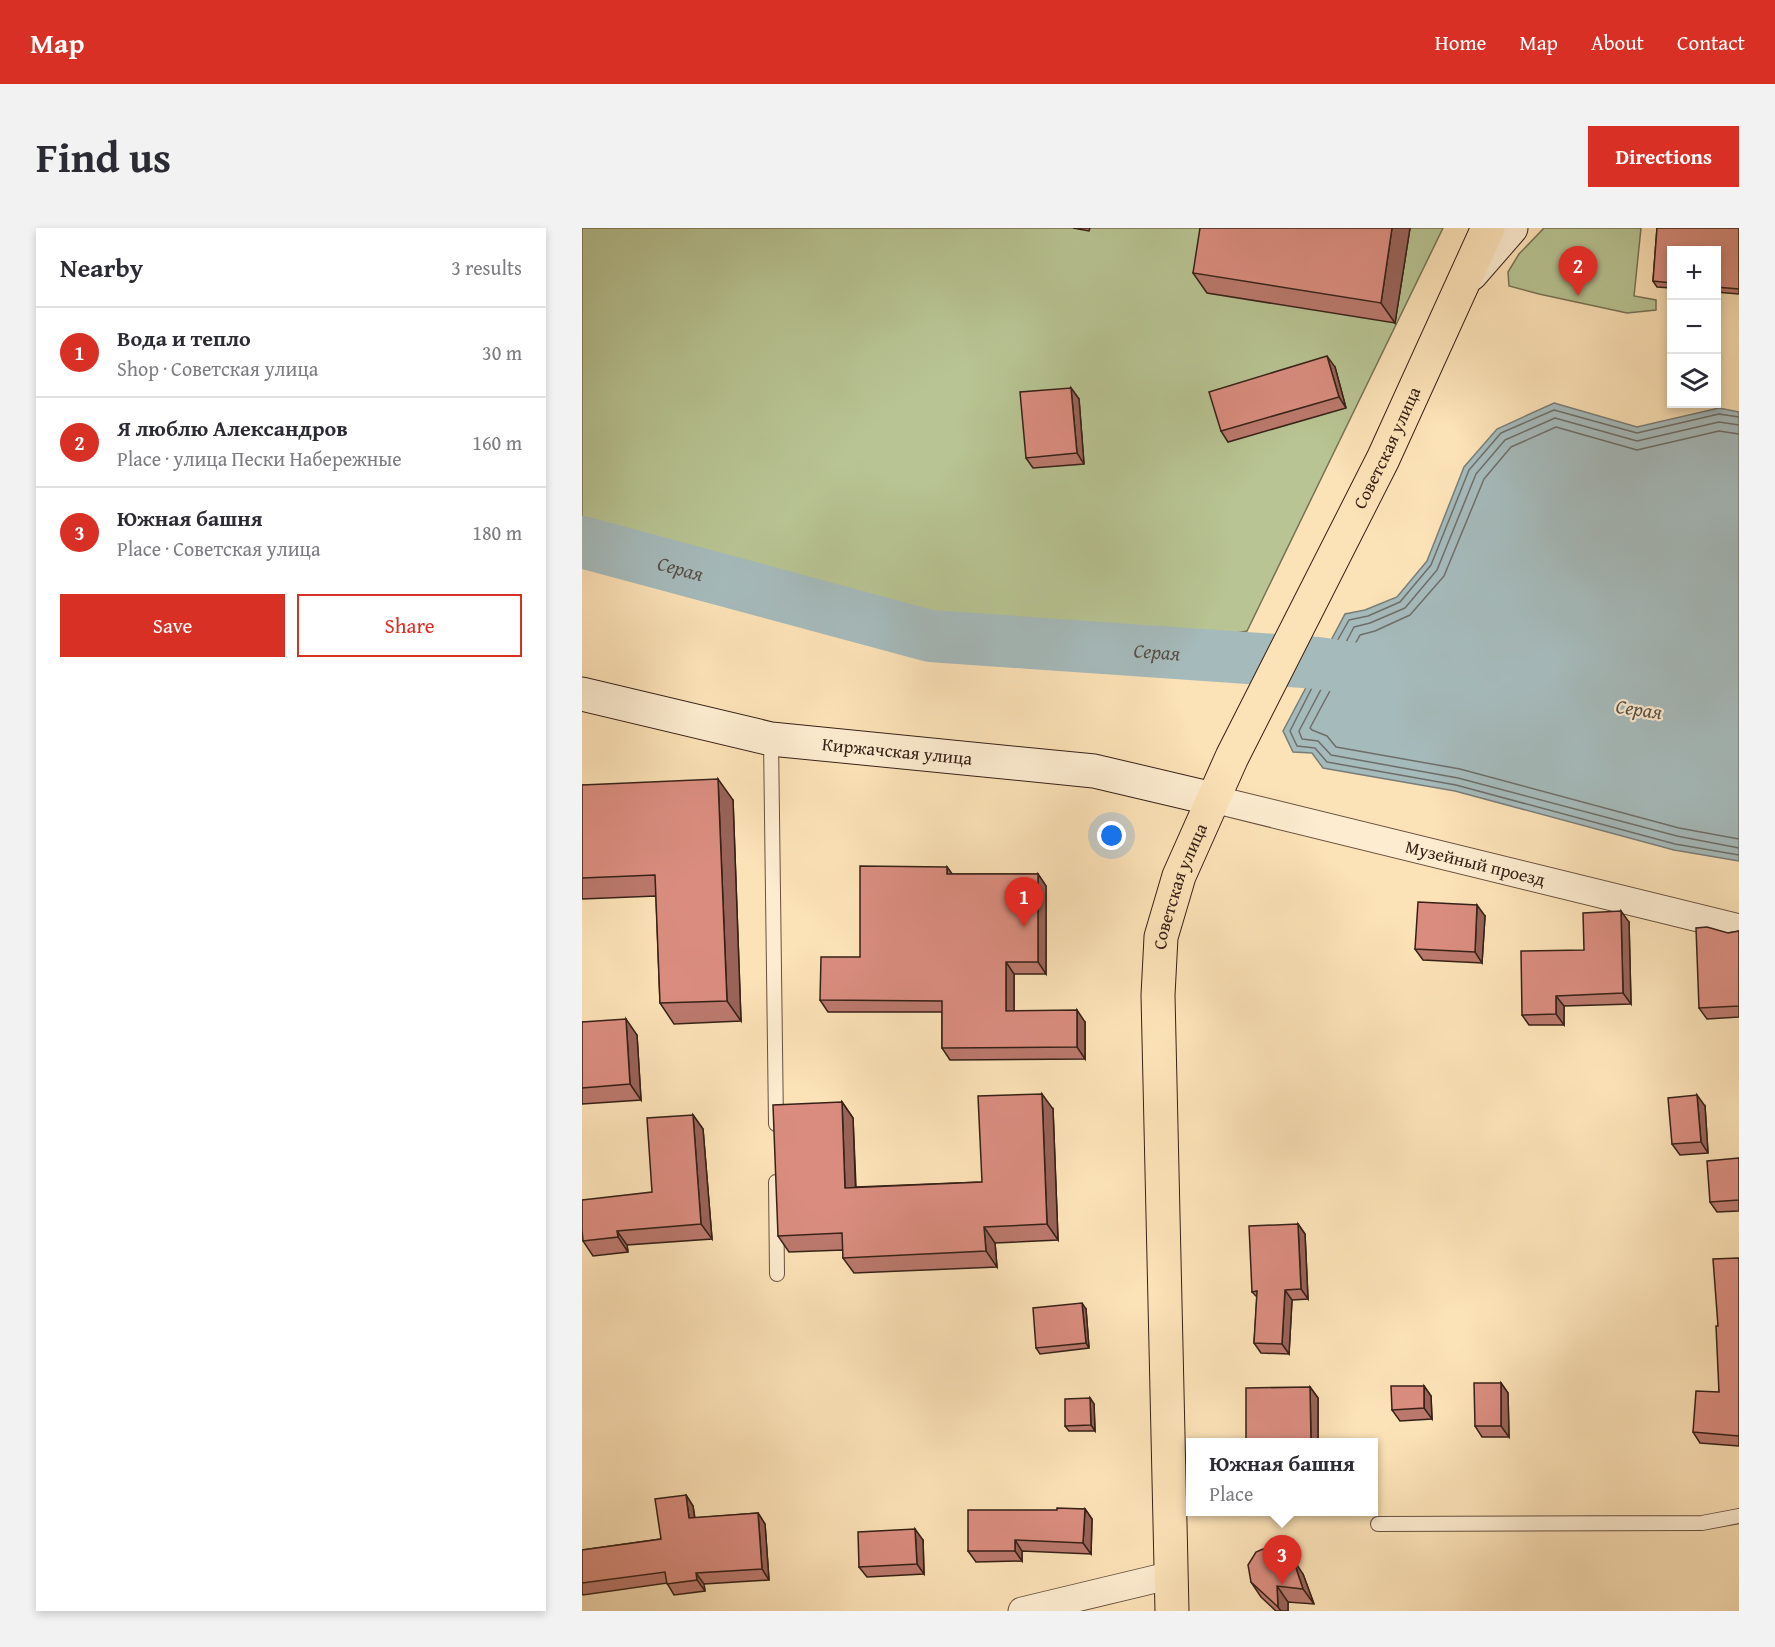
<!DOCTYPE html>
<html lang="en">
<head>
<meta charset="utf-8">
<style>
  :root { --surface:#fff; --page:#f2f2f3; --text:#2b2b33; --muted:#7c7c81; --line:#e1e1e2; --accent:#d93025 }
  body { margin:0; font-family:"Gentium Book Plus",serif; background:var(--page); color:var(--text) }
  .controls { position:absolute; right:18px; top:18px; display:grid; overflow:hidden; border-radius:0px; box-shadow:0 3px 9px #0003 }
  .controls button { width:54px; height:54px; display:grid; place-items:center; padding:0; border:0; border-bottom:2px solid var(--line); background:var(--surface); color:var(--text); font:30px sans-serif }
  .you { position:absolute; left:530px; top:608px; width:21px; height:21px; margin:-15px; border:4px solid #fff; border-radius:50%; background:#1a73e8; box-shadow:0 0 0 9px #1a73e833 }
  .badge { display:grid; place-items:center; width:39px; height:39px; border-radius:50%; background:var(--accent); color:#fff; font-size:20px; font-weight:700 }
  .pin { position:absolute; translate:-50% -50px; filter:drop-shadow(0 2px 3px #0008) }
  .pin::after { content:''; position:absolute; top:32px; width:21px; height:18px; background:inherit; clip-path:polygon(0 0,100% 0,50% 100%) }
  .popup { position:absolute; left:604px; top:1210px; width:192px; height:78px; box-sizing:border-box; display:grid; place-content:center; border-radius:0px; background:var(--surface); filter:drop-shadow(0 2px 4px #0005); font-size:20px; white-space:nowrap; color:var(--muted) }
  .popup b { font-size:22px; color:var(--text) }
  .popup::after { content:''; position:absolute; left:50%; top:100%; margin-left:-12px; border:12px solid transparent; border-top-color:var(--surface) }
  .list { margin:0; padding:0; list-style:none }
  h2 { display:flex; justify-content:space-between; align-items:center; height:78px; margin:0; padding:0 24px; font-size:26px }
  h2 small { font-size:20px; font-weight:400; color:var(--muted) }
  .list li { display:grid; grid-template-columns:39px 1fr auto; gap:18px; align-items:center; box-sizing:border-box; height:90px; padding:0 24px; border-top:2px solid var(--line) }
  .list b { display:block; font-size:22px; white-space:nowrap }
  .list p { margin:0; font-size:20px; white-space:nowrap; color:var(--muted) }
  .list em { font-size:20px; font-style:normal; color:var(--muted) }
  .actions { display:flex; gap:12px; padding:18px 24px }
  .actions a { flex:1; padding:14px 0; border:2px solid var(--accent); border-radius:0px; text-align:center; font-size:21px; color:var(--accent) }
  .actions .main { background:var(--accent); color:#fff }
  .icon { flex:none; width:33px; height:33px; fill:none; stroke:currentColor; stroke-width:2; stroke-linecap:round; stroke-linejoin:round }
  .map { position:relative; flex:none; width:1157px; height:1383px; overflow:hidden; border-radius:0px }
  header { display:flex; align-items:center; gap:36px; box-sizing:border-box; height:84px; padding:0 30px; background:var(--accent); color:#fff }
  header strong { font-size:28px }
  nav { display:flex; gap:33px; margin-inline-start:auto; font-size:21px }
  .intro { display:flex; align-items:center; justify-content:space-between; box-sizing:border-box; height:144px; padding:0 36px }
  h1 { margin:0; font-size:42px }
  .button { padding:15px 27px; border-radius:0px; background:var(--accent); color:#fff; font-size:21px; font-weight:700 }
  main { display:flex; gap:36px; padding:0 36px }
  aside { flex:1; background:var(--surface); border-radius:0px; box-shadow:0 3px 9px #0003 }
  .map>svg:first-child { display:block }
  .green { fill:#b8c493; stroke:#787255; stroke-width:1.5 }
  .water { fill:#a5babb; stroke:#797d79; stroke-width:1.5 }
  .lines { fill:none; stroke-linecap:round; stroke-linejoin:round }
  .shore { stroke:#6e6e69; stroke-width:1.5 }
  .river { stroke:#a5babb; stroke-width:52 }
  .lane-casing { stroke:#68513f; stroke-width:16 }
  .street-casing { stroke:#68513f; stroke-width:29 }
  .secondary-casing { stroke:#372117; stroke-width:35 }
  .primary-casing { stroke:#372117; stroke-width:35 }
  .lane { stroke:#fdecd0; stroke-width:14 }
  .street { stroke:#fdecd0; stroke-width:27 }
  .secondary { stroke:#fdecd0; stroke-width:33 }
  .primary { stroke:#fce2b7; stroke-width:33 }
  .wall { fill:#bb796d; stroke:#372117; stroke-width:1.5 }
  .shaded-wall { fill:#996359; stroke:#372117; stroke-width:1.5 }
  .building { fill:#da8d7f; stroke:#372117; stroke-width:1.5 }
  .labels { text-anchor:middle; stroke-width:4.5; stroke-linejoin:round; paint-order:stroke }
  .street-label { font-size:18px; fill:#372117; stroke:#fdecd0 }
  .water-label { font-size:20px; font-style:italic; fill:#584f48; stroke:#fdecd0 }
</style>
</head>
<body>
<header>
<strong>Map</strong>
<nav><a>Home</a><a>Map</a><a>About</a><a>Contact</a></nav>
</header>
<div class="intro"><h1>Find us</h1><a class="button">Directions</a></div>
<main>
<aside>
<h2>Nearby<small>3 results</small></h2>
<ul class="list">
<li><span class="badge">1</span><div><b>Вода и тепло</b><p>Shop · Советская улица</p></div><em>30 m</em></li>
<li><span class="badge">2</span><div><b>Я люблю Александров</b><p>Place · улица Пески Набережные</p></div><em>160 m</em></li>
<li><span class="badge">3</span><div><b>Южная башня</b><p>Place · Советская улица</p></div><em>180 m</em></li>
</ul>
<div class="actions"><a class="main">Save</a><a>Share</a></div>
</aside>
<div class="map">
<svg width="1157" height="1383" viewBox="0 0 1157 1383">
  <rect width="100%" height="100%" fill="#fce2b7"/>
  <filter id="stains"><feTurbulence type="fractalNoise" baseFrequency=".00333" numOctaves="4"/><feColorMatrix values="0 0 0 0 .2 0 0 0 0 .09 0 0 0 0 .02 0 0 0 .5 -.17"/></filter>
  <radialGradient id="worn" r=".72"><stop offset=".6" stop-color="#630" stop-opacity="0"/><stop offset="1" stop-color="#630" stop-opacity=".3"/></radialGradient>
  <!-- green -->
  <g class="green">
    <polygon points="0,0 861,0 665,403 560,423 396,395 258,367 0,296"/>
    <polygon points="962,0 1059,0 1052,68 1074,72 1074,82 1045,85 957,66 927,58 926,44 937,26"/>
  </g>
  <!-- water -->
  <polygon class="water" points="972,175 1055,199 1137,180 1157,184 1157,633 1092,622 873,563 741,540 730,525 711,524 701,503 763,386 783,382 815,369 845,333 882,239 915,201"/>
  <g class="lines">
    <!-- shore -->
    <g class="shore">
      <polyline points="1157,189 1137,186 1055,205 972,182 919,205 887,242 849,337 818,374 786,388 767,392 741,438 708,503 715,518 733,520 745,534 874,557 1093,616 1157,627"/>
      <polyline points="1157,197 1137,194 1055,213 973,190 923,212 894,246 855,342 823,380 788,395 772,399 717,503 720,511 736,513 749,527 876,550 1095,608 1157,620"/>
      <polyline points="1157,206 1137,203 1055,222 974,199 929,219 902,251 862,348 828,387 793,403 778,407 728,500 730,502 745,508 754,519 878,541 1097,600 1157,611"/>
    </g>
    <!-- river -->
    <path class="river" id="s1" d="M 0,314 L 348,408 L 736,435 L 808,446"/>
    <defs>
      <g id="lane">
        <polyline points="189,511 194,896"/>
        <polyline points="194,954 195,1046"/>
        <polyline points="796,1296 1120,1295 1157,1288"/>
      </g>
      <g id="street">
        <path id="s2" d="M 631,571 L 1157,700"/>
        <polyline points="440,1383 590,1347"/>
      </g>
      <g id="secondary">
        <polyline points="889,46 929,0"/>
        <path id="s3" d="M 0,466 L 189,511 L 512,543 L 631,571"/>
      </g>
      <g id="primary">
        <path id="s4" d="M 590,1383 L 576,767 L 579,709 L 597,648 L 650,529 L 801,231 L 906,0"/>
      </g>
    </defs>
    <!-- lane casing -->
    <use href="#lane" class="lane-casing"/>
    <!-- street casing -->
    <use href="#street" class="street-casing"/>
    <!-- secondary casing -->
    <use href="#secondary" class="secondary-casing"/>
    <!-- primary casing -->
    <use href="#primary" class="primary-casing"/>
    <!-- lane -->
    <use href="#lane" class="lane"/>
    <!-- street -->
    <use href="#street" class="street"/>
    <!-- secondary -->
    <use href="#secondary" class="secondary"/>
    <!-- primary -->
    <use href="#primary" class="primary"/>
  </g>
  <!-- wall -->
  <g class="wall">
    <polygon points="491,0 508,0 507,3"/>
    <polygon points="828,0 813,95 625,65 611,45"/>
    <polygon points="1075,0 1157,0 1157,66 1134,64 1134,22 1089,22 1089,60 1075,59 1071,53"/>
    <polygon points="753,139 764,180 646,214 639,203"/>
    <polygon points="489,160 497,171 502,236 451,240 444,230"/>
    <polygon points="0,557 151,572 159,793 92,796 78,775 74,668 0,671"/>
    <polygon points="365,639 370,646 456,646 464,658 464,746 432,746 432,783 503,794 503,831 368,832 360,820 360,784 246,784 238,772 278,729"/>
    <polygon points="903,688 900,735 841,732 833,721"/>
    <polygon points="1047,694 1049,776 982,778 982,797 947,797 940,787 1002,722"/>
    <polygon points="1157,703 1157,789 1125,791 1117,780 1146,705"/>
    <polygon points="0,794 55,807 59,872 0,876"/>
    <polygon points="260,874 271,890 274,959 400,954 471,881 476,1012 413,1015 415,1039 272,1045 261,1030 261,1022 207,1024 196,1008"/>
    <polygon points="1123,878 1126,925 1098,927 1090,916"/>
    <polygon points="111,887 121,901 130,1011 45,1017 46,1024 11,1028 1,1013 70,964"/>
    <polygon points="1157,930 1157,983 1135,984 1128,974"/>
    <polygon points="716,996 723,1006 726,1071 710,1072 707,1126 679,1125 672,1115 675,1069 670,1064"/>
    <polygon points="1157,1030 1157,1218 1118,1215 1111,1204 1137,1164 1136,1098"/>
    <polygon points="504,1081 507,1120 458,1126 454,1120"/>
    <polygon points="919,1155 926,1165 927,1209 900,1209 893,1198"/>
    <polygon points="842,1158 849,1168 850,1191 818,1193 810,1182"/>
    <polygon points="728,1159 736,1170 736,1215 664,1215"/>
    <polygon points="508,1170 512,1176 513,1203 487,1203 483,1198"/>
    <polygon points="104,1267 111,1278 113,1290 176,1285 183,1296 187,1352 122,1356 123,1363 92,1367 85,1355 1,1367 0,1365 0,1322 79,1311"/>
    <polygon points="503,1281 510,1291 509,1326 440,1323 440,1333 394,1334 386,1323 475,1282"/>
    <polygon points="341,1312 342,1346 285,1349 277,1339"/>
    <polygon points="721,1346 732,1376 706,1374 706,1383 694,1383 679,1369 669,1354"/>
  </g>
  <!-- shaded-wall -->
  <g class="shaded-wall">
    <polygon points="810,0 828,0 813,95 799,75"/>
    <polygon points="745,128 753,139 764,180 757,169"/>
    <polygon points="489,160 497,171 502,236 495,225"/>
    <polygon points="136,551 151,572 159,793 145,773"/>
    <polygon points="365,639 373,650 365,646"/>
    <polygon points="456,646 464,658 464,746 456,734"/>
    <polygon points="895,677 903,688 900,735 893,724"/>
    <polygon points="1039,683 1047,694 1049,776 1041,765"/>
    <polygon points="424,734 432,746 432,794 424,783"/>
    <polygon points="974,768 982,778 982,797 974,786"/>
    <polygon points="495,782 503,794 503,831 495,819"/>
    <polygon points="44,791 55,807 59,872 48,856"/>
    <polygon points="460,866 471,881 476,1012 465,996"/>
    <polygon points="1115,867 1123,878 1126,925 1119,914"/>
    <polygon points="260,874 271,890 274,975 263,960"/>
    <polygon points="111,887 121,901 130,1011 119,996"/>
    <polygon points="716,996 723,1006 726,1071 719,1061"/>
    <polygon points="402,999 413,1015 415,1039 404,1023"/>
    <polygon points="35,1003 45,1017 46,1024 36,1009"/>
    <polygon points="703,1062 710,1072 707,1126 700,1116"/>
    <polygon points="500,1075 504,1081 507,1120 504,1115"/>
    <polygon points="919,1155 926,1165 927,1209 919,1198"/>
    <polygon points="842,1158 849,1168 850,1191 842,1180"/>
    <polygon points="728,1159 736,1170 736,1215 730,1215 729,1213"/>
    <polygon points="508,1170 512,1176 513,1203 509,1197"/>
    <polygon points="104,1267 111,1278 114,1301 107,1290"/>
    <polygon points="503,1281 510,1291 509,1326 501,1315"/>
    <polygon points="176,1285 183,1296 187,1352 180,1341"/>
    <polygon points="333,1301 341,1312 342,1346 335,1336"/>
    <polygon points="433,1312 440,1323 440,1333 433,1323"/>
    <polygon points="711,1331 721,1346 732,1376 721,1361"/>
    <polygon points="114,1345 122,1356 123,1363 115,1352"/>
    <polygon points="695,1358 706,1374 706,1383 699,1383 696,1379"/>
  </g>
  <!-- building -->
  <g class="building">
    <polygon points="618,0 810,0 799,75 611,45"/>
    <polygon points="1075,0 1157,0 1157,61 1134,59 1134,22 1089,22 1089,55 1071,53"/>
    <polygon points="745,128 757,169 639,203 627,164"/>
    <polygon points="489,160 495,225 444,230 438,164"/>
    <polygon points="136,551 145,773 78,775 73,647 0,650 0,557"/>
    <polygon points="278,638 365,639 365,646 456,646 456,734 424,734 424,783 495,782 495,819 360,820 360,773 238,772 239,729 278,729"/>
    <polygon points="836,674 895,677 893,724 833,721"/>
    <polygon points="1039,683 1041,765 974,768 974,786 940,787 939,723 1002,722 1001,685"/>
    <polygon points="1125,699 1146,705 1157,703 1157,778 1117,780 1114,700"/>
    <polygon points="44,791 48,856 0,860 0,794"/>
    <polygon points="460,866 465,996 402,999 404,1023 261,1030 260,1005 196,1008 191,877 260,874 263,960 400,954 396,868"/>
    <polygon points="1115,867 1119,914 1090,916 1086,870"/>
    <polygon points="111,887 119,996 35,1003 36,1009 1,1013 0,1002 0,972 70,964 65,890"/>
    <polygon points="1157,930 1157,972 1128,974 1125,933"/>
    <polygon points="716,996 719,1061 703,1062 700,1116 672,1115 675,1063 670,1064 667,998"/>
    <polygon points="1157,1030 1157,1208 1111,1204 1114,1163 1137,1164 1134,1098 1136,1098 1131,1031"/>
    <polygon points="500,1075 504,1115 454,1120 451,1080"/>
    <polygon points="892,1155 919,1155 919,1198 893,1198"/>
    <polygon points="809,1158 842,1158 842,1180 810,1182"/>
    <polygon points="728,1159 729,1213 664,1214 664,1160"/>
    <polygon points="508,1170 509,1197 483,1198 483,1171"/>
    <polygon points="104,1267 107,1290 176,1285 180,1341 114,1345 115,1352 85,1356 83,1344 0,1355 0,1322 79,1311 73,1271"/>
    <polygon points="475,1280 503,1281 501,1315 433,1312 433,1323 386,1323 386,1282 475,1282"/>
    <polygon points="333,1301 335,1336 277,1339 276,1304"/>
    <polygon points="688,1318 704,1323 711,1331 721,1361 695,1358 696,1379 669,1354 666,1337 674,1324"/>
  </g>
  <g class="labels">
    <!-- street labels -->
    <g class="street-label">
      <text dy="6" stroke="none"><textPath href="#s4" startOffset="1214">Советская улица</textPath></text>
      <text dy="6" stroke="none"><textPath href="#s3" startOffset="321">Киржачская улица</textPath></text>
      <text dy="6" stroke="none"><textPath href="#s2" startOffset="270">Музейный проезд</textPath></text>
      <text dy="6" stroke="none"><textPath href="#s4" startOffset="728">Советская улица</textPath></text>
    </g>
    <!-- water labels -->
    <g class="water-label">
      <text dy="7" stroke="none"><textPath href="#s1" startOffset="102">Серая</textPath></text>
      <text dy="7" stroke="none"><textPath href="#s1" startOffset="588">Серая</textPath></text>
      <text transform="translate(1057 481) rotate(8)" y="7">Серая</text>
    </g>
  </g>
  <rect width="100%" height="100%" filter="url(#stains)"/>
  <rect width="100%" height="100%" fill="url(#worn)"/>
</svg>
<div class="controls">
<button>+</button>
<button>−</button>
<button><svg class="icon" aria-label="layers" viewBox="0 0 24 24"><path d="M12 4l9 5-9 5-9-5zM3 14l9 5 9-5"/></svg></button>
</div>
<div class="you"></div>
<div class="pin badge" style="left:442px;top:699px">1</div>
<div class="pin badge" style="left:996px;top:68px">2</div>
<div class="pin badge" style="left:700px;top:1357px">3</div>
<div class="popup"><b>Южная башня</b>Place</div>
</div>
</main>
</body>
</html>
